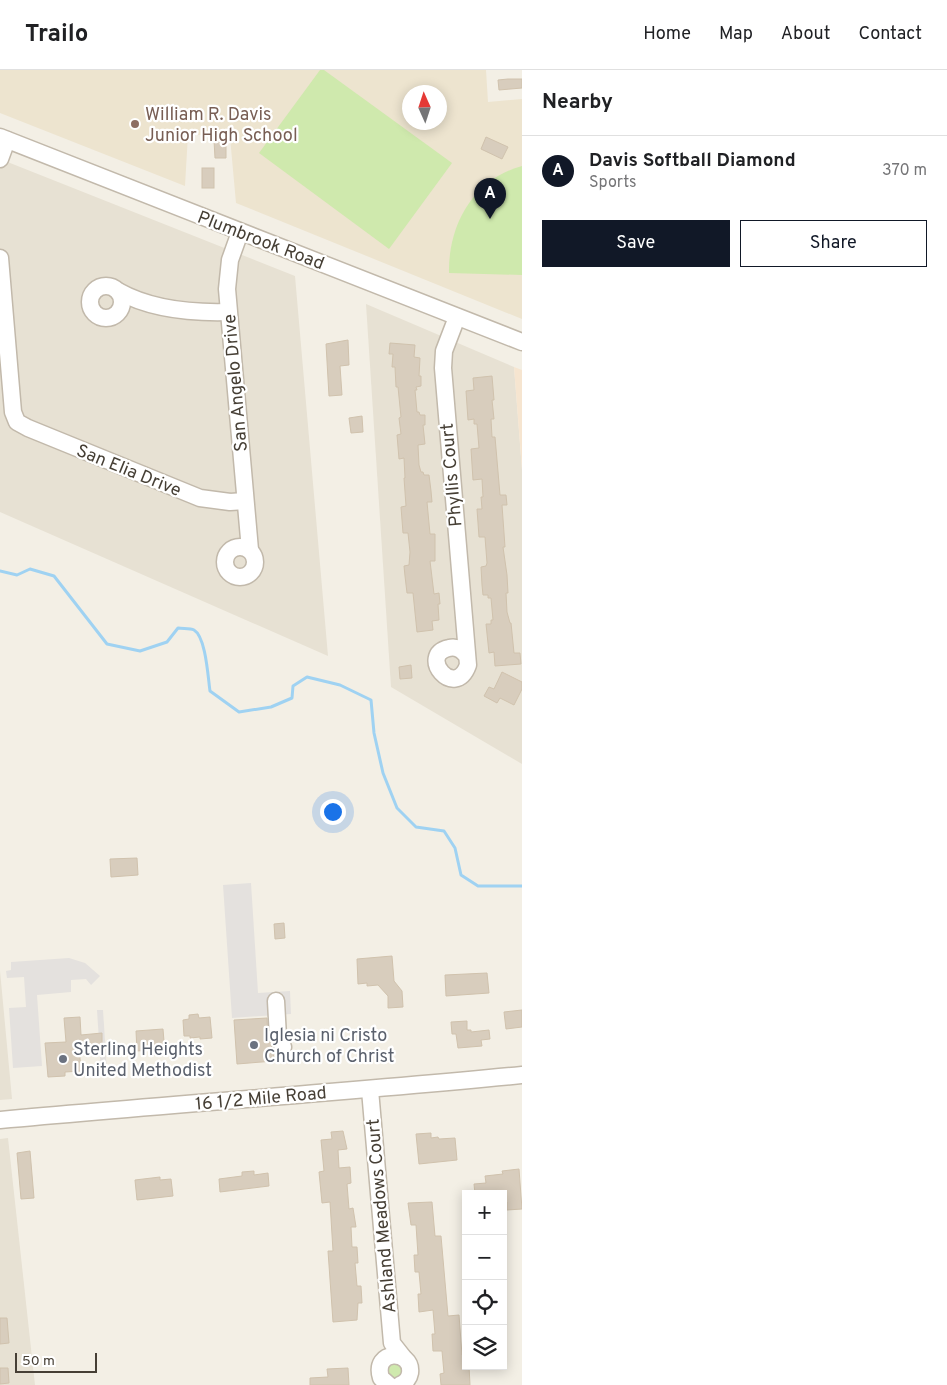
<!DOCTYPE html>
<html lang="en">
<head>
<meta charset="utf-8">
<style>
  :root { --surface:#fff; --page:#f6f6f6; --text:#202124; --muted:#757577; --line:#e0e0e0; --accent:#111827 }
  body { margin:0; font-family:Overpass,sans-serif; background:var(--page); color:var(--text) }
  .controls { position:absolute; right:15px; bottom:15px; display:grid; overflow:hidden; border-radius:0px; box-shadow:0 2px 12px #0003 }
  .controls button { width:45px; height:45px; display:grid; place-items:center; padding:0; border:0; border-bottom:1px solid var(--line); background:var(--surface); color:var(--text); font:25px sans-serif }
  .compass { position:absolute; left:402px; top:15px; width:45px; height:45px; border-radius:50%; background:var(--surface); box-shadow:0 2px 12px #0003; rotate:357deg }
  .scale { position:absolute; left:15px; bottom:12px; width:82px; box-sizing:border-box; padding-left:5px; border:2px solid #463f35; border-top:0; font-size:14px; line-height:18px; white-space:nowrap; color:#463f35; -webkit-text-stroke:4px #fff; paint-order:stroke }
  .you { position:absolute; left:332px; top:741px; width:18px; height:18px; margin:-12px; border:4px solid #fff; border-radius:50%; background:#1a73e8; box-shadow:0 0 0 8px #1a73e833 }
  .badge { display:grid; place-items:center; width:32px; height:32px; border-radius:50%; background:var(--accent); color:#fff; font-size:16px; font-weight:700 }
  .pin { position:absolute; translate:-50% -41px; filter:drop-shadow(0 1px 2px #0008) }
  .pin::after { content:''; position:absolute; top:26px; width:18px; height:15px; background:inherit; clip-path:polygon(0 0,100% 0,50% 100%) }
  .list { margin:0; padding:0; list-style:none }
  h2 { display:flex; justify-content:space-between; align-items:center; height:65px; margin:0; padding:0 20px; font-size:21px }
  h2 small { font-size:16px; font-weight:400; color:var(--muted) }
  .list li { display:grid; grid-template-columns:32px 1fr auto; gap:15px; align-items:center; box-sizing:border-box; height:70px; padding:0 20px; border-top:1px solid var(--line) }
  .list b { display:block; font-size:19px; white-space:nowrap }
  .list p { margin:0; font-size:16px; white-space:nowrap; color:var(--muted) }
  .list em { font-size:16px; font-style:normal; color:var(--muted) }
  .actions { display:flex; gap:10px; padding:15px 20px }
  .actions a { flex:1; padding:11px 0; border:1px solid var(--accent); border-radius:0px; text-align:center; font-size:18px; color:var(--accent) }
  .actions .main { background:var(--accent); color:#fff }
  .icon { flex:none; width:28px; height:28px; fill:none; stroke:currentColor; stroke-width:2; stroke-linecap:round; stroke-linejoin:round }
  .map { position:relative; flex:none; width:522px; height:1315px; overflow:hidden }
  header { display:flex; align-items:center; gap:30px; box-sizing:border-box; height:70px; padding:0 25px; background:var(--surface); border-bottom:1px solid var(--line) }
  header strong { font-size:24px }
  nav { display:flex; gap:28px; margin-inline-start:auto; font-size:18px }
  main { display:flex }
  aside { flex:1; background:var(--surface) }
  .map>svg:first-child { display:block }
  .residential { fill:#e7e1d3 }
  .commercial { fill:#f6e5d0 }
  .education { fill:#ede4cf; fill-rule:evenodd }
  .green { fill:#cfe9ad }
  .parking { fill:#e4e1de }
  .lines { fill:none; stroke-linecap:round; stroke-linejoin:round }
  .stream { stroke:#9fd2f2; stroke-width:3 }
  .building { fill:#d8cdbd; stroke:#d0c2ad }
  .minor-casing { stroke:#c2b9ab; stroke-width:19 }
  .minor { stroke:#fff; stroke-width:16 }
  .education-dot { fill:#8d6e63; stroke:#fff; stroke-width:2 }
  .worship-dot { fill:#6b7280; stroke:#fff; stroke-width:2 }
  .labels { text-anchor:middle; stroke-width:4.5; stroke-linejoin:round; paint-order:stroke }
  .education-label { font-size:18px; fill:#785e54; stroke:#fff; text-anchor:start }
  .street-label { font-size:18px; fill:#463f35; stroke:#fff }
  .worship-label { font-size:18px; fill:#5b616d; stroke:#fff; text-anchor:start }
</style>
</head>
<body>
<header>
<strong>Trailo</strong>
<nav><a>Home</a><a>Map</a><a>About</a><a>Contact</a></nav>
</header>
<main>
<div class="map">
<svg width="522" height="1315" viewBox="0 0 522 1315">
  <rect width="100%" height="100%" fill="#f3efe5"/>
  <!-- residential -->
  <g class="residential">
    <polygon points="0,89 295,206 328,586 0,442"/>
    <polygon points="366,234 514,297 522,400 522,694 391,617"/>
    <polygon points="0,901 12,1029 0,1030"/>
    <polygon points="8,1068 35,1315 0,1315 0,1069"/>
  </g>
  <!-- commercial -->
  <polygon class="commercial" points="514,297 522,300 522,400"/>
  <!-- education -->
  <path class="education" d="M 0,0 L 486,0 L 488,32 L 522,29 L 522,249 L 236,133 L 230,67 L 188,64 L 185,116 L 0,43 ZM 410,22 L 440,22 L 440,52 L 410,52 Z"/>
  <!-- green -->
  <g class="green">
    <polygon points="320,0 324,0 452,93 389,179 259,83"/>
    <path d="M 522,96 L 522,205 L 449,203 C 448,154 474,109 522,96 Z"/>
    <circle cx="395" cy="1301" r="7"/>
  </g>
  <!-- parking -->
  <g class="parking">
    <polygon points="251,813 258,923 290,921 291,944 232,948 223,815"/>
    <polygon points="69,888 85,893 100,906 91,915 86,909 71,910 71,922 37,925 42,996 13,998 9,938 26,937 24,907 7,908 6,901 11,900 11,892"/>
    <polygon points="97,940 103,940 107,1001 101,1002"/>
  </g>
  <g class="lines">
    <!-- stream -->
    <path class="stream" d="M 0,501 L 17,505 L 30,499 L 54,506 L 107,574 L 140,581 L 167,572 L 178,558 C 182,559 190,558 194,560 C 206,567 208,608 210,621 L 239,642 L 271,637 L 292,628 L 293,616 L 307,607 L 340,615 L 371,630 L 374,663 L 383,703 L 397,738 L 416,757 L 444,761 L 455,778 L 461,805 L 478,816 L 522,816"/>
  </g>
  <!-- building -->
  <g class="building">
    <polygon points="508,9 522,9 522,18 499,20 498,10"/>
    <polygon points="486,67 508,77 502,89 481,79"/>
    <polygon points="226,69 226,88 215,88 214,70"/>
    <rect x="202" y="98" width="12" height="20"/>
    <polygon points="348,270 349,295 340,296 342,325 329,326 326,274"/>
    <polygon points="390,273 415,275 414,287 420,288 419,306 421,306 421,316 416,317 417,320 415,320 417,342 419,342 420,345 425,345 425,355 423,355 425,374 418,375 419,395 421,402 423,402 424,405 429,405 431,421 432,432 427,432 430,464 435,464 435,491 430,491 434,524 439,523 440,534 438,534 439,550 432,551 433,560 417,562 413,523 407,523 405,506 404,496 409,495 410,482 408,463 403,463 401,437 406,436 404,408 405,408 404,388 399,389 397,365 401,364 399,348 401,347 398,317 396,317 395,297 392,297 393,284 389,284"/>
    <polygon points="492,306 494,330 492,330 494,349 491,349 492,367 495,367 500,425 506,425 507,435 502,435 505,477 503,477 507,505 508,523 506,523 507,542 510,553 511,553 514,583 520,583 521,594 495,596 494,582 489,583 486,554 491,554 491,550 493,550 491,528 488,528 488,525 483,525 482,515 481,497 486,496 487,493 485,467 479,467 477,439 482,439 481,427 483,427 482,409 473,410 471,379 479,378 477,354 474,354 474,349 468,350 466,321 474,320 473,308"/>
    <polygon points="362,346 363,362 351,363 349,348"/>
    <polygon points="411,595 412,608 400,609 399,597"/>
    <polygon points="502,602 522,612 522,619 514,635 500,628 497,633 484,626 489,617 494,619"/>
    <polygon points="137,788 138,805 111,807 110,789"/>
    <polygon points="284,853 285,868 275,869 274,854"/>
    <polygon points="392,886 394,911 402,921 403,937 388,938 388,926 378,915 367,916 367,913 358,914 357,889"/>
    <polygon points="487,903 489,923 446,926 445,905"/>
    <polygon points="522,940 522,957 506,959 504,942"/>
    <polygon points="198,944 199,948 210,947 212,968 200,969 200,967 190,968 190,966 184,966 183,950 189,949 189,945"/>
    <polygon points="80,947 81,965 102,963 102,975 79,976 81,1001 65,1002 65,1006 48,1007 45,973 66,972 64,948"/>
    <polygon points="267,948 268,968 273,980 274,991 237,994 234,950"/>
    <polygon points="467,951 467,960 471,960 471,962 489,960 490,969 481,970 482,976 458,978 456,964 452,964 451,952"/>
    <polygon points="163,959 165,984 152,985 151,980 137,981 136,961"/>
    <polygon points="343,1061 347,1079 338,1080 339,1098 350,1097 351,1113 347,1114 349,1139 353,1138 356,1157 351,1157 352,1177 357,1177 358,1193 355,1193 357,1216 361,1216 362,1233 358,1233 357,1250 333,1252 328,1181 333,1181 330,1132 322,1133 319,1102 324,1101 321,1070 332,1069 331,1062"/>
    <polygon points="431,1063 431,1068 438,1067 439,1069 455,1068 457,1090 419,1094 416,1064"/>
    <polygon points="30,1081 34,1128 21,1129 17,1083"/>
    <polygon points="519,1099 522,1139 507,1140 507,1132 503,1133 503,1124 475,1124 474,1114 486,1113 485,1106 503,1104 502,1101"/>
    <polygon points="254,1101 254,1105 268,1103 269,1116 220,1122 219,1109 242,1106 242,1102"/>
    <polygon points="160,1107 160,1110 171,1109 173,1126 137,1130 135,1110"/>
    <polygon points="432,1132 435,1166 441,1166 448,1246 459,1245 462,1285 466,1285 466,1296 469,1296 470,1315 441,1315 440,1304 444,1303 442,1281 433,1281 432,1264 435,1264 433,1240 419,1242 418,1224 421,1224 419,1202 415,1202 414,1185 418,1185 416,1155 411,1155 408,1133"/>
    <polygon points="0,1248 7,1248 9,1273 0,1274"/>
    <polygon points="0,1298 8,1298 9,1313 0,1314"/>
    <polygon points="348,1298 349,1315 310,1315 310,1308 328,1307 327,1299"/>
  </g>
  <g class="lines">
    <defs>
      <g id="minor">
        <polyline points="0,67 522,272"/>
        <polyline points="0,89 7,70"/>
        <polyline points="240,162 230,190 227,219 250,480"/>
        <polyline points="0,188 13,342 17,352 28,358 200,428 230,432 245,431"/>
        <circle cx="106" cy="232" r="16"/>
        <path d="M 118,221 C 150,239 192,243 228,242"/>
        <path d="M 457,247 L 444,281 L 443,298 L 468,595 C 455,631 417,585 449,578 C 457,576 462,580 466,585"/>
        <circle cx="240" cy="492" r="15"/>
        <polyline points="276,931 278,967 283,977"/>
        <polyline points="370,1020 392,1273 403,1287"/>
        <path d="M 0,1050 C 174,1034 348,1022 522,1005"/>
        <path d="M 389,1315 L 381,1308 C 372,1279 413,1279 410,1303 C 409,1309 406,1312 400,1315"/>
      </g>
    </defs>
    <!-- minor casing -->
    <use href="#minor" class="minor-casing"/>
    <!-- minor -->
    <use href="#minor" class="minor"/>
  </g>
  <!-- markers -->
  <circle class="education-dot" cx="135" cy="54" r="5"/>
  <g class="worship-dot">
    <circle cx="254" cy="975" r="5"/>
    <circle cx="63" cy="989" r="5"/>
  </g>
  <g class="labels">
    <!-- education labels -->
    <g class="education-label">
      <text x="145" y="50">William R. Davis<tspan x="145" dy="21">Junior High School</tspan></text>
    </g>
    <!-- street labels -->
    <g class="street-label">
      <text transform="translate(261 170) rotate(21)" y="6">Plumbrook Road</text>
      <text transform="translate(235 313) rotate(-95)" y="6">San Angelo Drive</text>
      <text transform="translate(129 400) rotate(22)" y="6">San Elia Drive</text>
      <text transform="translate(451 405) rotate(-95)" y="6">Phyllis Court</text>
      <text transform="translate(261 1028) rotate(-5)" y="6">16 1/2 Mile Road</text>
      <text transform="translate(381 1146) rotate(-95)" y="6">Ashland Meadows Court</text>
    </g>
    <!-- worship labels -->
    <g class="worship-label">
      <text x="264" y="971">Iglesia ni Cristo<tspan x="264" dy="21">Church of Christ</tspan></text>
      <text x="73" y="985">Sterling Heights<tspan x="73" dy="21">United Methodist</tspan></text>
    </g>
  </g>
</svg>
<div class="controls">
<button>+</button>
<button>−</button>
<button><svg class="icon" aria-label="locate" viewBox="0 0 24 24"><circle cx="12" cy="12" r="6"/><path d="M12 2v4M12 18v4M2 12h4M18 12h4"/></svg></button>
<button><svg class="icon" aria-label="layers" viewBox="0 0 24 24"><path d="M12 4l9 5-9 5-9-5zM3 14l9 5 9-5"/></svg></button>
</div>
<svg class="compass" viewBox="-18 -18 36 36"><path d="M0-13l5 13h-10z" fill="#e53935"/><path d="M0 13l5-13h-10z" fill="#757577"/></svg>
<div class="scale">50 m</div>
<div class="you"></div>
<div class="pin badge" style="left:490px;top:149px">A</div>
</div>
<aside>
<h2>Nearby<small></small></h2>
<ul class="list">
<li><span class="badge">A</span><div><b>Davis Softball Diamond</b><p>Sports</p></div><em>370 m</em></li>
</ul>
<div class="actions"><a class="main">Save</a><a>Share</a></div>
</aside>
</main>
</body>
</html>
